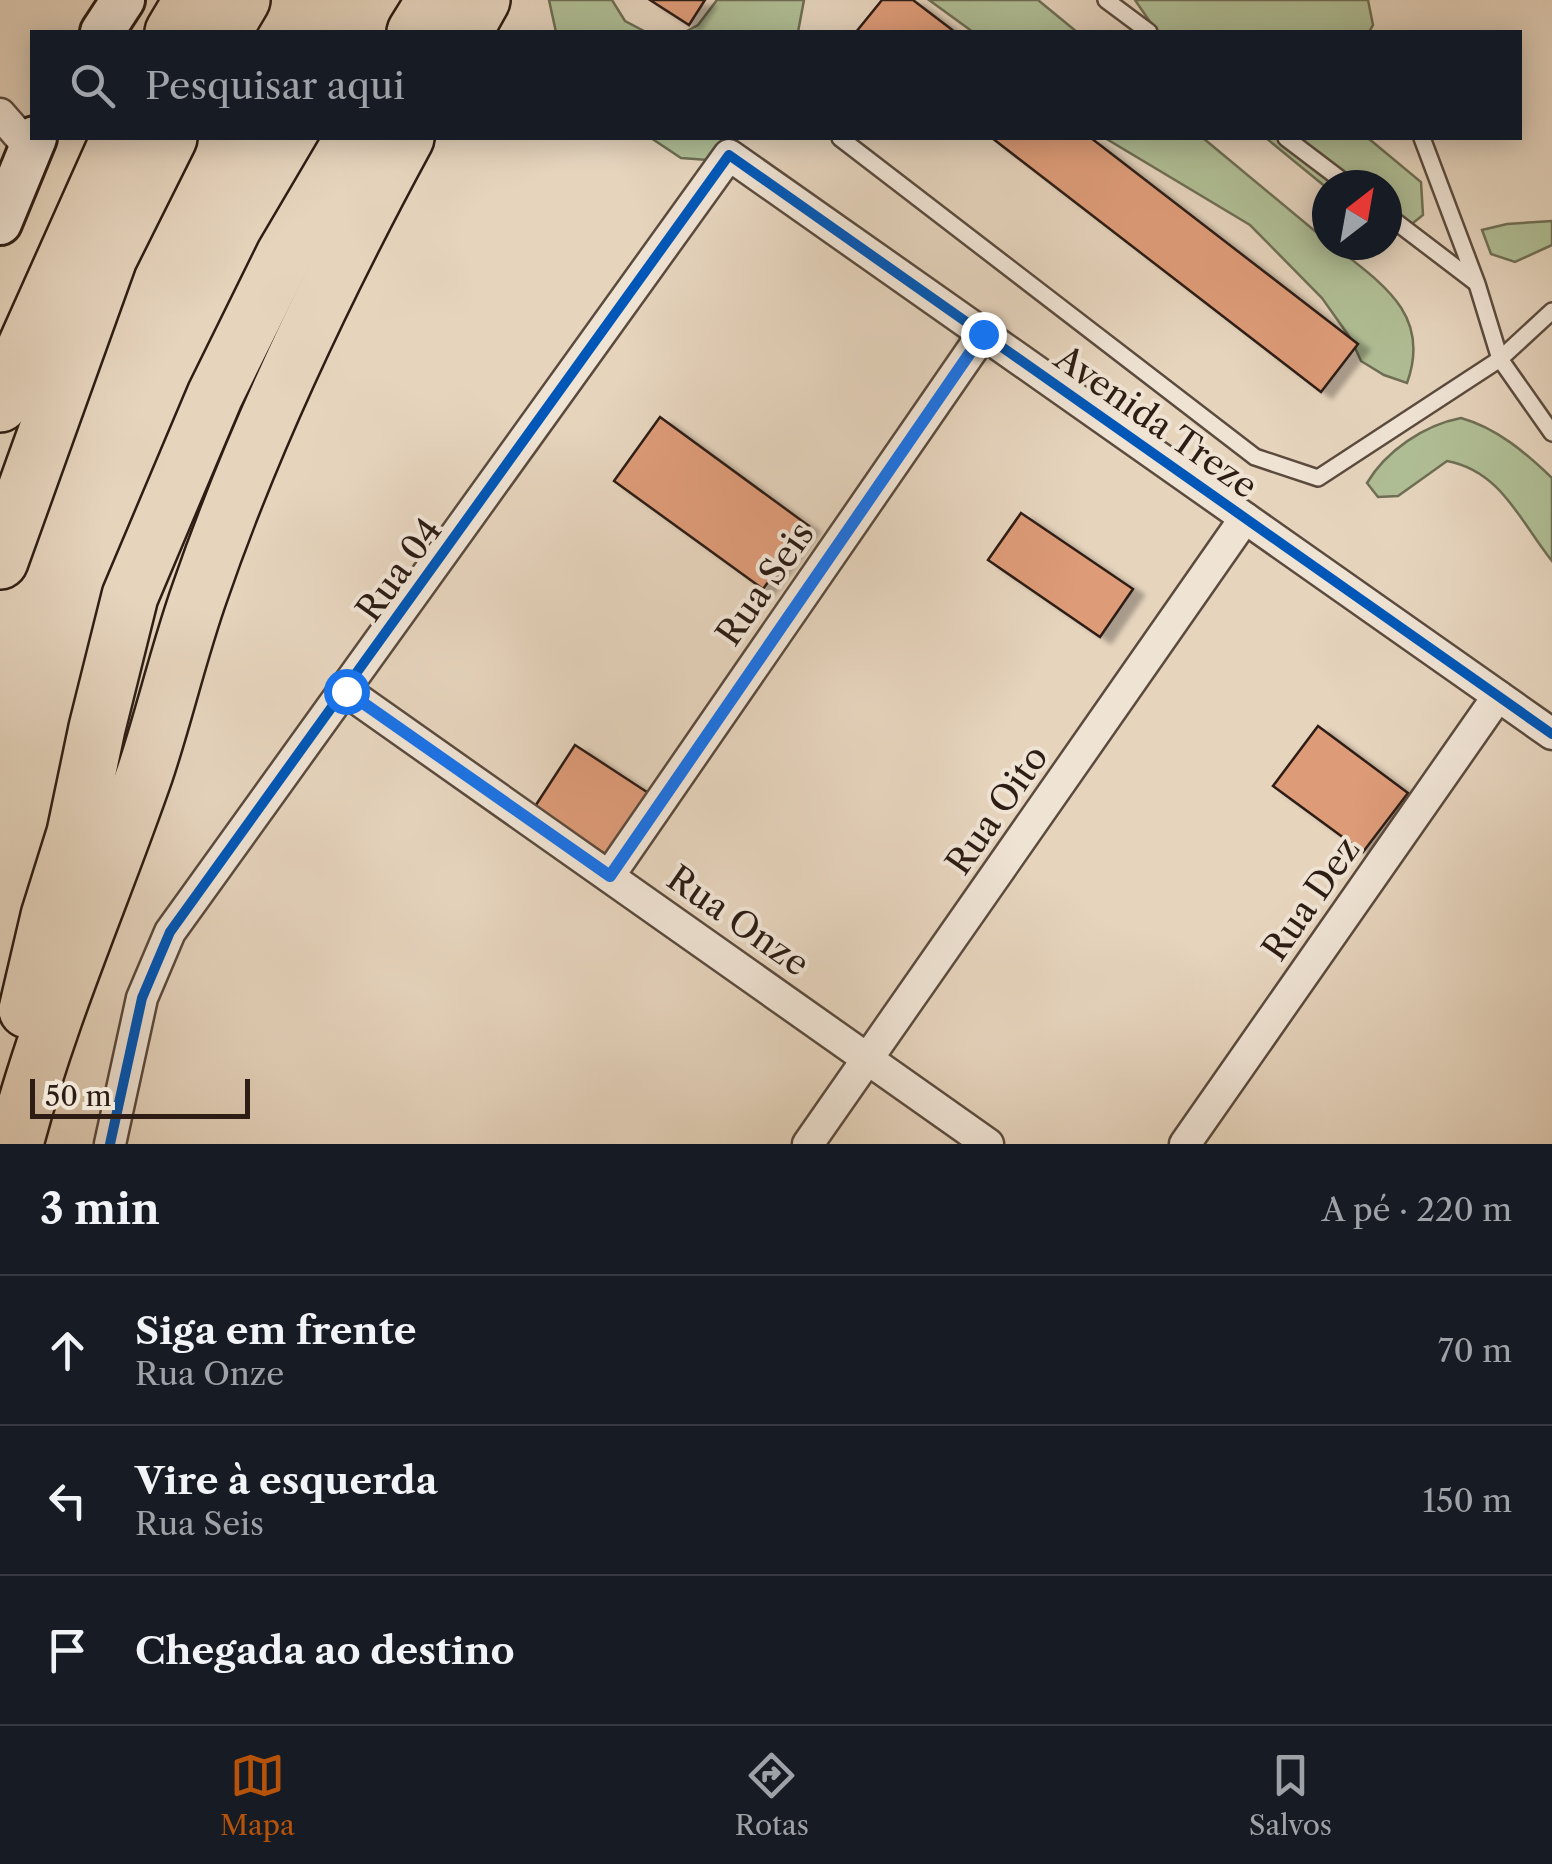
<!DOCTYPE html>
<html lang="pt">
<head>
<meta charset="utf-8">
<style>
  :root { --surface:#171b24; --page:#20242c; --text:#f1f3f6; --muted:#9ea1a6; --line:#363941; --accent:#b45309 }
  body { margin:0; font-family:"Libre Caslon Text",serif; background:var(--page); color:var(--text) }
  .compass { position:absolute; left:1312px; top:170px; width:90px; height:90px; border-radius:50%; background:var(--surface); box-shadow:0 5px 25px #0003; rotate:31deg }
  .scale { position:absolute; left:30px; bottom:25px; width:220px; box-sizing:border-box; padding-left:10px; border:5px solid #2d1d14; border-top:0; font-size:28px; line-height:35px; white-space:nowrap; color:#2d1d14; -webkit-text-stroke:8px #efe3d4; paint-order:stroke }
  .stop { position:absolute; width:30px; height:30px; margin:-22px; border:8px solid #1a73e8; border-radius:50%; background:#fff }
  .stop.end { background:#1a73e8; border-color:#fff; box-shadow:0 2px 10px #0008 }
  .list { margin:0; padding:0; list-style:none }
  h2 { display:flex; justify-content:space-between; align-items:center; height:130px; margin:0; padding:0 40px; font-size:42px }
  h2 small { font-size:32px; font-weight:400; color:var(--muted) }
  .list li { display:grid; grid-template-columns:65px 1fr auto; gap:30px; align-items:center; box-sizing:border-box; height:150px; padding:0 40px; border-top:2px solid var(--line) }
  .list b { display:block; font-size:38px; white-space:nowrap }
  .list p { margin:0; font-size:32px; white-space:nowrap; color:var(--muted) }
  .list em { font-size:32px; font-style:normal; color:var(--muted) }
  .icon { flex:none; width:55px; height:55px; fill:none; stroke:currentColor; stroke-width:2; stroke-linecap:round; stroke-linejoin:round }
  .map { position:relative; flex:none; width:1552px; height:1144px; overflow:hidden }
  .search { position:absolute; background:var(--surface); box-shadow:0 5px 25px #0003; left:30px; right:30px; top:30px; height:110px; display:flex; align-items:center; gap:25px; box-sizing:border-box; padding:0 35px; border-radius:0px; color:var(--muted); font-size:38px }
  .sheet { height:580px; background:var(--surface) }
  nav { display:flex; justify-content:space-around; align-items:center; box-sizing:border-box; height:140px; border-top:2px solid var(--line); background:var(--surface); font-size:28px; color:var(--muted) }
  nav a { display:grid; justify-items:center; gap:5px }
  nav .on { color:var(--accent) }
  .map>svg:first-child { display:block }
  .green { fill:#b0be95; stroke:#6e6e54; stroke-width:2.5 }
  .building { fill:#dd9b77; stroke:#2d1d14; stroke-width:2.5; filter:url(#shadow) }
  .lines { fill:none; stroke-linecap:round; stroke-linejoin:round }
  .lane-casing { stroke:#5b4b3e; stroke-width:20 }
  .street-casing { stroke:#5b4b3e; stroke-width:35 }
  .secondary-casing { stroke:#2d1d14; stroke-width:48 }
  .highway-casing { stroke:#2d1d14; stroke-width:60 }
  .lane { stroke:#efe3d4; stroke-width:15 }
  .street { stroke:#efe3d4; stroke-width:30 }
  .secondary { stroke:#efe3d4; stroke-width:42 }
  .highway { stroke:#e6d4bd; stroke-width:55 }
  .cycleway-casing { stroke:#efe3d4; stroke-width:16 }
  .cycleway { stroke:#0057b8; stroke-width:10 }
  .route { stroke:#1a73e8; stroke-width:12 }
  .labels { text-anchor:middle; stroke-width:8; stroke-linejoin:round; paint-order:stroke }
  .street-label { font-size:35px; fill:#2d1d14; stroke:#efe3d4 }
</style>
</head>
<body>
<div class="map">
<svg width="1552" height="1144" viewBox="0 0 1552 1144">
  <defs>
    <filter id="shadow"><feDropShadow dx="11" dy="6" stdDeviation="2.5" flood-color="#0004"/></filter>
  </defs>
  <rect width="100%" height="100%" fill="#e6d4bd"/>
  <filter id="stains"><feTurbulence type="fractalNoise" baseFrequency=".002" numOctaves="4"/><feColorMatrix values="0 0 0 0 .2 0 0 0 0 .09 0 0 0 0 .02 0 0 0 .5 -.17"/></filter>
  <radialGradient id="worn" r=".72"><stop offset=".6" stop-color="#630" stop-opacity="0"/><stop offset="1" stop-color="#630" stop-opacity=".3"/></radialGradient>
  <!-- green -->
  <g class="green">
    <polygon points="549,0 612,0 625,21 646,32 556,32"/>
    <polygon points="717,0 804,0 798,32 685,32 698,25"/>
    <polygon points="929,0 1038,0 1077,32 973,32"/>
    <polygon points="1135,0 1368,0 1373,25 1369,32 1157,32"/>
    <polygon points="651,138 737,138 708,160 681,158"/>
    <path d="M 1105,138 L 1203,138 L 1327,241 L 1327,245 L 1333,245 C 1381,283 1432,314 1407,383 L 1384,375 L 1361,361 L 1351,339 L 1322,298 L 1250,225 Z"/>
    <polygon points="1266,138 1368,138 1421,182 1423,215 1403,231 1387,224 1387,185 1327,185 1327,188"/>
    <polygon points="1552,221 1552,245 1515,262 1491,254 1482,230 1507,224"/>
    <path d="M 1461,418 C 1497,428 1526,453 1552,478 L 1552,561 C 1520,521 1501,471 1447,461 L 1398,496 L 1378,497 L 1367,483 C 1386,451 1424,425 1461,418 Z"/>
  </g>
  <!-- building -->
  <g class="building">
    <polygon points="650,0 705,0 689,25"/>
    <polygon points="882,0 913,0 955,32 856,32"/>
    <polygon points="992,138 1091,138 1358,344 1321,392"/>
    <polygon points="660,417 809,526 763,589 614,481"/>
    <polygon points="1021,513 1133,589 1100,637 988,560"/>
    <polygon points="1318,726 1408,793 1363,852 1273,786"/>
    <polygon points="575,745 650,794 610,857 534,808"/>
  </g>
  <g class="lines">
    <defs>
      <g id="lane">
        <polyline points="1106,0 1149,32"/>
        <polyline points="840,138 1255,457 1318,478 1500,359 1552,311"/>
        <polyline points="1286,138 1348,185"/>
        <polyline points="1422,138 1477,284 1500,359 1552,433"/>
        <polyline points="1387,215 1475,282"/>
      </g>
      <g id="street">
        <polyline points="0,114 29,147"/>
        <polyline points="346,691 988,1144"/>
        <polyline points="609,876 983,334"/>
        <polyline points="110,1144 142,998 170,932 729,155 1552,734"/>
        <polyline points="808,1144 1245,518"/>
        <polyline points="1185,1144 1498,696"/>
      </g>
      <g id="secondary">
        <polyline points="102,32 123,0"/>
        <polyline points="0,223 35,138"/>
      </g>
      <g id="highway">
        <polyline points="173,32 192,0"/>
        <polyline points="223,32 242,0"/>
        <polyline points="415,32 435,0"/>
        <polyline points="464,32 482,0"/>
        <polyline points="0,404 119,138"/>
        <polyline points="0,561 109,258 169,138"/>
        <polyline points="27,1010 49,916 75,833 97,728 130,596 215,395 284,255 353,138"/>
        <path d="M 15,1144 C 48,1017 102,897 145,773 C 165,713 179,651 200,592 C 253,438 329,280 406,138"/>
      </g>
    </defs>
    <!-- lane casing -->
    <use href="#lane" class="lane-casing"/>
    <!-- street casing -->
    <use href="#street" class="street-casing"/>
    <!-- secondary casing -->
    <use href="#secondary" class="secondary-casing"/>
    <!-- highway casing -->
    <use href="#highway" class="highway-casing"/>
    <!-- lane -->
    <use href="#lane" class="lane"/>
    <!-- street -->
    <use href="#street" class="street"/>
    <!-- secondary -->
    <use href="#secondary" class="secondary"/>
    <!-- highway -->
    <use href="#highway" class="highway"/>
    <defs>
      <polyline id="cycleway" points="110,1144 142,998 170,932 729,155 1552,734"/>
    </defs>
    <!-- cycleway casing -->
    <use href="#cycleway" class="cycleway-casing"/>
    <!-- cycleway -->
    <use href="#cycleway" class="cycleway"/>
  </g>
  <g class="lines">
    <!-- route -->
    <polyline class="route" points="346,691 610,876 983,334"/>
  </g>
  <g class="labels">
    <!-- street labels -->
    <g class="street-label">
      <text transform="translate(1156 422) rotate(35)" y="12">Avenida Treze</text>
      <text transform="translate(399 570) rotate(-54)" y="12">Rua 04</text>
      <text transform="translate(765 584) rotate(-55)" y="12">Rua Seis</text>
      <text transform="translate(997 810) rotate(-55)" y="12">Rua Oito</text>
      <text transform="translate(1311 899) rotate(-55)" y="12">Rua Dez</text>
      <text transform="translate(738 921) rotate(35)" y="12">Rua Onze</text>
    </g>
  </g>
  <rect width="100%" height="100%" filter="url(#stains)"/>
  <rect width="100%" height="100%" fill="url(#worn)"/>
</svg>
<svg class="compass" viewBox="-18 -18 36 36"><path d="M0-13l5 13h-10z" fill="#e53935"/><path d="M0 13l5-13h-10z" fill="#9ea1a6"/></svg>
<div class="scale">50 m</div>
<div class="stop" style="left:346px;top:691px"></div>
<div class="stop end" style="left:983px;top:334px"></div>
<div class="search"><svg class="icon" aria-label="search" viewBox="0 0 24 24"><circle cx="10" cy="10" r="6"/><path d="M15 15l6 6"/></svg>Pesquisar aqui</div>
</div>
<section class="sheet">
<h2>3 min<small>A pé · 220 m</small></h2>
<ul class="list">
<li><svg class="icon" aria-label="ahead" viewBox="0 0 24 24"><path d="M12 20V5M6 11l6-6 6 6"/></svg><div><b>Siga em frente</b><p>Rua Onze</p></div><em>70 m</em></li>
<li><svg class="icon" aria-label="left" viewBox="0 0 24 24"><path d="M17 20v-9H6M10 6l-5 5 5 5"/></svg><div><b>Vire à esquerda</b><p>Rua Seis</p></div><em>150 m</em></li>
<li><svg class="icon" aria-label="arrive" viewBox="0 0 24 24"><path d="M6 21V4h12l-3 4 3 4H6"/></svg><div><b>Chegada ao destino</b></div></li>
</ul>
</section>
<nav>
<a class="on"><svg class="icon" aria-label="map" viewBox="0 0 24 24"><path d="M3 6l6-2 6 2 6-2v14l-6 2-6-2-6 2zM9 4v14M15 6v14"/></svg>Mapa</a>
<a><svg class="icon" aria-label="directions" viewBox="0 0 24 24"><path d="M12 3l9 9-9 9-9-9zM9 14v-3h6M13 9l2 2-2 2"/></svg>Rotas</a>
<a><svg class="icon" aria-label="saved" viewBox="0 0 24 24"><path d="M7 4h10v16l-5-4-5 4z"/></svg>Salvos</a>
</nav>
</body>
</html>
